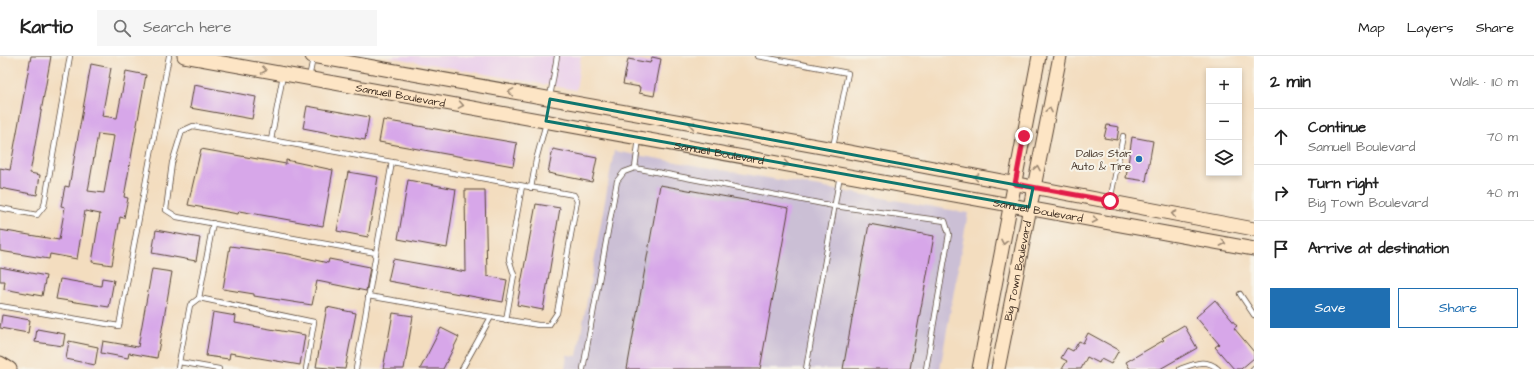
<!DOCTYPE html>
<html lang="en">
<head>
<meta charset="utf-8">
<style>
  :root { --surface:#fff; --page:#f6f6f6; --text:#222; --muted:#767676; --line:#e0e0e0; --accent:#1f6fb2 }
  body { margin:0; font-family:"Architects Daughter",sans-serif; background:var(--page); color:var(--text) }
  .controls { position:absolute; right:12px; top:12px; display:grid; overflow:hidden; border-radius:0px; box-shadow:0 2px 6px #0003 }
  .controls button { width:36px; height:36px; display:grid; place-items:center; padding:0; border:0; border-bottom:1px solid var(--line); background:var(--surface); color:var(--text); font:20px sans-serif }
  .stop { position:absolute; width:12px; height:12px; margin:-9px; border:3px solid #e11d48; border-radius:50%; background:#fff }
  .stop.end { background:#e11d48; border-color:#fff; box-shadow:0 1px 4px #0008 }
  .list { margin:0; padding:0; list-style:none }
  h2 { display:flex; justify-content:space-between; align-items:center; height:52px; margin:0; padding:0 16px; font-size:17px }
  h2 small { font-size:13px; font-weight:400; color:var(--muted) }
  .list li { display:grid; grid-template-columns:26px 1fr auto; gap:12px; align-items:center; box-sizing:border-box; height:56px; padding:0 16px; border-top:1px solid var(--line) }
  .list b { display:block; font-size:15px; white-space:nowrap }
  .list p { margin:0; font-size:13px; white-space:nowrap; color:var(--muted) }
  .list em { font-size:13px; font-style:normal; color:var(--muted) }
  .actions { display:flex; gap:8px; padding:12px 16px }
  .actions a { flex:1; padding:9px 0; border:1px solid var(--accent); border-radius:0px; text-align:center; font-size:14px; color:var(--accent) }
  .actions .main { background:var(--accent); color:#fff }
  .icon { flex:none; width:22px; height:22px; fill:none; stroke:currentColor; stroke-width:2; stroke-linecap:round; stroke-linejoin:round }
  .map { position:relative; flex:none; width:1254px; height:313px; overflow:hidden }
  header { display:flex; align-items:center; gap:24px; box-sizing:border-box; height:56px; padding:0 20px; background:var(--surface); border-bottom:1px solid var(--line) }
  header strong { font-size:19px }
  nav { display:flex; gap:22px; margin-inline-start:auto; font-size:14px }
  .search { width:280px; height:36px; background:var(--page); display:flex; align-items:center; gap:10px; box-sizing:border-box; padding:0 14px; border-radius:0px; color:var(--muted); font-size:15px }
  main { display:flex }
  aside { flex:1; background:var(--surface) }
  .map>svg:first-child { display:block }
  .built { fill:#ebd1eb }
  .industrial { fill:#cbbfd5 }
  .building { fill:#d7a7e9; fill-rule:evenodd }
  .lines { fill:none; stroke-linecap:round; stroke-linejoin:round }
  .service-casing { stroke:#574536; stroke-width:6 }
  .secondary-casing { stroke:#574536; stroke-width:15 }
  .service { stroke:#fff; stroke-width:4.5 }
  .secondary { stroke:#fde5c5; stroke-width:13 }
  .oneway { stroke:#9c8872 }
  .route { stroke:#e11d48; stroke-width:5 }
  .marked { fill:none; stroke:#0f766e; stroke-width:3; stroke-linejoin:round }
  .poi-dot { fill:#1f6fb2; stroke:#f7f3e8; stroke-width:1.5 }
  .labels { text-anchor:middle; stroke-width:4; stroke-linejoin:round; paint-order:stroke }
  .street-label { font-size:11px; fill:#3b2a1e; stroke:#f7f3e8 }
  .poi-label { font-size:11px; fill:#3b2a1e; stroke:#f7f3e8; text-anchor:end }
</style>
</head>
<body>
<header>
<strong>Kartio</strong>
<div class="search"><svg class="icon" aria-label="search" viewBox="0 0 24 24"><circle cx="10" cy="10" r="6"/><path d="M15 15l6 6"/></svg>Search here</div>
<nav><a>Map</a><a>Layers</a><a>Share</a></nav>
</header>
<main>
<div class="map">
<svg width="1254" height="313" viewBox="0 0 1254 313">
  <rect width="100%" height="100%" fill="#f7f3e8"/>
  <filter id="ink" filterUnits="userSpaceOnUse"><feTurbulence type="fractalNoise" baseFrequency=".025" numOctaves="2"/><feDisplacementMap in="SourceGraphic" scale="8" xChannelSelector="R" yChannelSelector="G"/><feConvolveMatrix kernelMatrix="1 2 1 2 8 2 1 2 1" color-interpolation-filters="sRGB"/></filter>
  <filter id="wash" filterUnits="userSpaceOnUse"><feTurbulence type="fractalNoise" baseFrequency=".012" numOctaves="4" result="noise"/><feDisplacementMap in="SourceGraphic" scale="16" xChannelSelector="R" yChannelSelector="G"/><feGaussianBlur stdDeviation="0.9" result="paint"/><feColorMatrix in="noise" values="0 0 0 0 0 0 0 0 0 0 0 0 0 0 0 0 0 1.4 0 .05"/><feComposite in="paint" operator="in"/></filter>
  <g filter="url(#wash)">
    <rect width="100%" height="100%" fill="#f3ddbf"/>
    <!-- built -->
    <polygon class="built" points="385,0 581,0 576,34"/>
    <!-- industrial -->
    <polygon class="industrial" points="614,95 968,157 940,313 565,313 567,299 577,300"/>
    <g id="blocks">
      <!-- building -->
      <g class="building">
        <polygon points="31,0 51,0 30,117 40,119 37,139 0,132 0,112 10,114"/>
        <polygon points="652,1 661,3 654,40 639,37 640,31 623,28 628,3 650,7"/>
        <path d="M 91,8 L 111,12 L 102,60 L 117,62 L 126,15 L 146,19 L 124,141 L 128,142 L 124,162 L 120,161 L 112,209 L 92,206 L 100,158 L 85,155 L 77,203 L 50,198 L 49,203 L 0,195 L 0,174 L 59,184 L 65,151 L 61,150 L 65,130 L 69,131 ZM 98,78 L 114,80 L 104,137 L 88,135 Z"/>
        <polygon points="194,29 256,41 252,63 190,52"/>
        <polygon points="307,50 369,61 365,84 303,72"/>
        <polygon points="383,64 517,87 513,110 379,86"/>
        <polygon points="1107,69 1119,71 1117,84 1104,82"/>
        <polygon points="1132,81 1153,85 1146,125 1126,122"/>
        <polygon points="201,93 286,108 286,104 333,114 323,170 239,155 238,158 188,149"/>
        <polygon points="553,93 597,102 592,126 548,117"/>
        <polygon points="348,116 378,121 368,181 337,175"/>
        <polygon points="408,124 456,133 447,192 398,183"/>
        <polygon points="660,129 789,152 760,313 627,313"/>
        <polygon points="465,134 485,134 487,220 507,224 503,246 388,225 393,203 466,216"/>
        <polygon points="536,148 560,152 543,254 517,249"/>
        <polygon points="869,168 934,180 910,313 843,313"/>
        <polygon points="156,174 200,182 196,205 152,197"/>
        <polygon points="230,190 289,198 328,207 329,203 370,211 366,235 317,225 312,249 254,240 254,238 223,233"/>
        <polygon points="0,211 46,220 42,240 4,233 5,225 0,225"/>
        <polygon points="152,213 172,216 157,302 129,297 128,302 101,297 103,285 138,291"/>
        <polygon points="102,222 114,224 109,251 56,243 60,223 101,230"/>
        <polygon points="1215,244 1237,270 1234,272 1254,296 1254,302 1241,313 1234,313 1215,291 1219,288 1196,261"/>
        <polygon points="327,251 356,257 345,313 316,311"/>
        <polygon points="213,256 236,260 235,267 305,279 300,309 230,297 229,303 206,300"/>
        <polygon points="393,257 413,260 404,313 383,313"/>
        <polygon points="2,259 30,264 28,277 0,272"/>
        <polygon points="1184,269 1197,292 1160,313 1130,313 1126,306 1164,284 1162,282"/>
        <polygon points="441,272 459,281 443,313 420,313"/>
        <polygon points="37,273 65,278 63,290 35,286"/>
        <polygon points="1088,277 1119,294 1111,308 1101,303 1099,307 1087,301 1081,313 1062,313 1067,305 1061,302 1067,292 1073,295 1079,285 1083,287"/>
        <polygon points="69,285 98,291 95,309 66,303"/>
      </g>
    </g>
  </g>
  <g filter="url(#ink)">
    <use href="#blocks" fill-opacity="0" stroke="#574536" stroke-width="1"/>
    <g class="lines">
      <defs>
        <g id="service">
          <polyline points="757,0 848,17 833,91"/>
          <polyline points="309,22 313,2"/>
          <polyline points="550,41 557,0"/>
          <polyline points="271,84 283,19"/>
          <polyline points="635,112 639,82"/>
          <polyline points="531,132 536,104 546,67"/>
          <polyline points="1110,145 1123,80"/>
          <polyline points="0,152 37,159 44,150 70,0"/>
          <polyline points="376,197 392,106"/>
          <polyline points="1240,238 1254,259"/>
          <polyline points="368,240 491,261"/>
          <polyline points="199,242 213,167"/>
          <polyline points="0,250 119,270 169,0"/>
          <polyline points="506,264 514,219 509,203 522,130"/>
          <polyline points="178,313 179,306"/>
          <polyline points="219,313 179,306 190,249 199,242 314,266 306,313"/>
          <polyline points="356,313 376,197 177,161 166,154 172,107 182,75 193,70 574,139 577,145 557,257 549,269 538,269 491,261 462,313"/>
          <polyline points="583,313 617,125 624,116 635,112 834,150 945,165 949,178 926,313"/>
          <polyline points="806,313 840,119"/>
          <path d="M 1180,313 C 1194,308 1206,302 1218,313"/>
          <polyline points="1253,313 1254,312"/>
        </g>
        <g id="secondary">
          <path id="s1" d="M 184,0 L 1254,193"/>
          <polyline points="312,0 833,93 1254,173"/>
          <polyline points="0,307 10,313"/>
          <polyline points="979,313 1039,0"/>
          <path id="s2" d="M 998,313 L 1060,0"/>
        </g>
      </defs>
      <!-- service casing -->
      <use href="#service" class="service-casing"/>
      <!-- secondary casing -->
      <use href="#secondary" class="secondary-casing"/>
      <!-- service -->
      <use href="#service" class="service"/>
      <!-- secondary -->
      <use href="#secondary" class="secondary"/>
    </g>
    <!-- one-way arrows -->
    <defs><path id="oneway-chevron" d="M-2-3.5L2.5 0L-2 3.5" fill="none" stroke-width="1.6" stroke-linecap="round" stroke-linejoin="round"/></defs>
    <g class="oneway">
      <use href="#oneway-chevron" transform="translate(264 14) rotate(10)"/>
      <use href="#oneway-chevron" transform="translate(511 36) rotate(-170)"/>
      <use href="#oneway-chevron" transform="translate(461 49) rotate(10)"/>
      <use href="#oneway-chevron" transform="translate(1049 54) rotate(-79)"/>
      <use href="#oneway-chevron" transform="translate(692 69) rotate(-170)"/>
      <use href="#oneway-chevron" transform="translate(589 73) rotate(10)"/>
      <use href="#oneway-chevron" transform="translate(786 108) rotate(10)"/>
      <use href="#oneway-chevron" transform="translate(1037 112) rotate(-79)"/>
      <use href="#oneway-chevron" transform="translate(976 121) rotate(-169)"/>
      <use href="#oneway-chevron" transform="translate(1174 158) rotate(-169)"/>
      <use href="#oneway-chevron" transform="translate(1095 164) rotate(11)"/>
      <use href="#oneway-chevron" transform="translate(1004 186) rotate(101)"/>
      <use href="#oneway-chevron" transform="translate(1223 187) rotate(11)"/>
    </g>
  </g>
  <g class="lines" filter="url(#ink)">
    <!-- route -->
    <polyline class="route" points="1024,80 1015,128 1110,145"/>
  </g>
  <!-- marked area -->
  <path class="marked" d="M 550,43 L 1033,132 L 1029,151 L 546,65 Z"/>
  <!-- markers -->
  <circle class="poi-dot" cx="1139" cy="103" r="4"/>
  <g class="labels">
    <!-- street labels -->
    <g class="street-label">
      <text dy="4" stroke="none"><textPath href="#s1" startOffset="220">Samuell Boulevard</textPath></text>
      <text dy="4" stroke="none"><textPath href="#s1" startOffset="544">Samuell Boulevard</textPath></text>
      <text dy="4" stroke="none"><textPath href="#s1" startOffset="868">Samuell Boulevard</textPath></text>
      <text dy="4" stroke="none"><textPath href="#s2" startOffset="100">Big Town Boulevard</textPath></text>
    </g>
    <!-- poi labels -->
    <g class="poi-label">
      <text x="1131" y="101">Dallas Star<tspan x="1131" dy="13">Auto &amp; Tire</tspan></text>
    </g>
  </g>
</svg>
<div class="controls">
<button>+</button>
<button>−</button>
<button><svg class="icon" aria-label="layers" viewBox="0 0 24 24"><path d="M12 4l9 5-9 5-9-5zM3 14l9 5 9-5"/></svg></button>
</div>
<div class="stop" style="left:1110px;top:145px"></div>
<div class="stop end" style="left:1024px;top:80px"></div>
</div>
<aside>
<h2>2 min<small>Walk · 110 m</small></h2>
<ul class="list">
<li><svg class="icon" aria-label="ahead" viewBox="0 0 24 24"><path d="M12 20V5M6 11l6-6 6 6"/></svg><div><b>Continue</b><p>Samuell Boulevard</p></div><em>70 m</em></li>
<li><svg class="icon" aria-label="right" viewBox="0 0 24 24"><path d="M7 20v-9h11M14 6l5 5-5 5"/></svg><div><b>Turn right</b><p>Big Town Boulevard</p></div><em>40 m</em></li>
<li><svg class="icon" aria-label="arrive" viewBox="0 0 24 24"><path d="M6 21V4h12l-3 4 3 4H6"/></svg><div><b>Arrive at destination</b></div></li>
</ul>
<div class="actions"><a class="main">Save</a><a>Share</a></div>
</aside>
</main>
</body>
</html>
